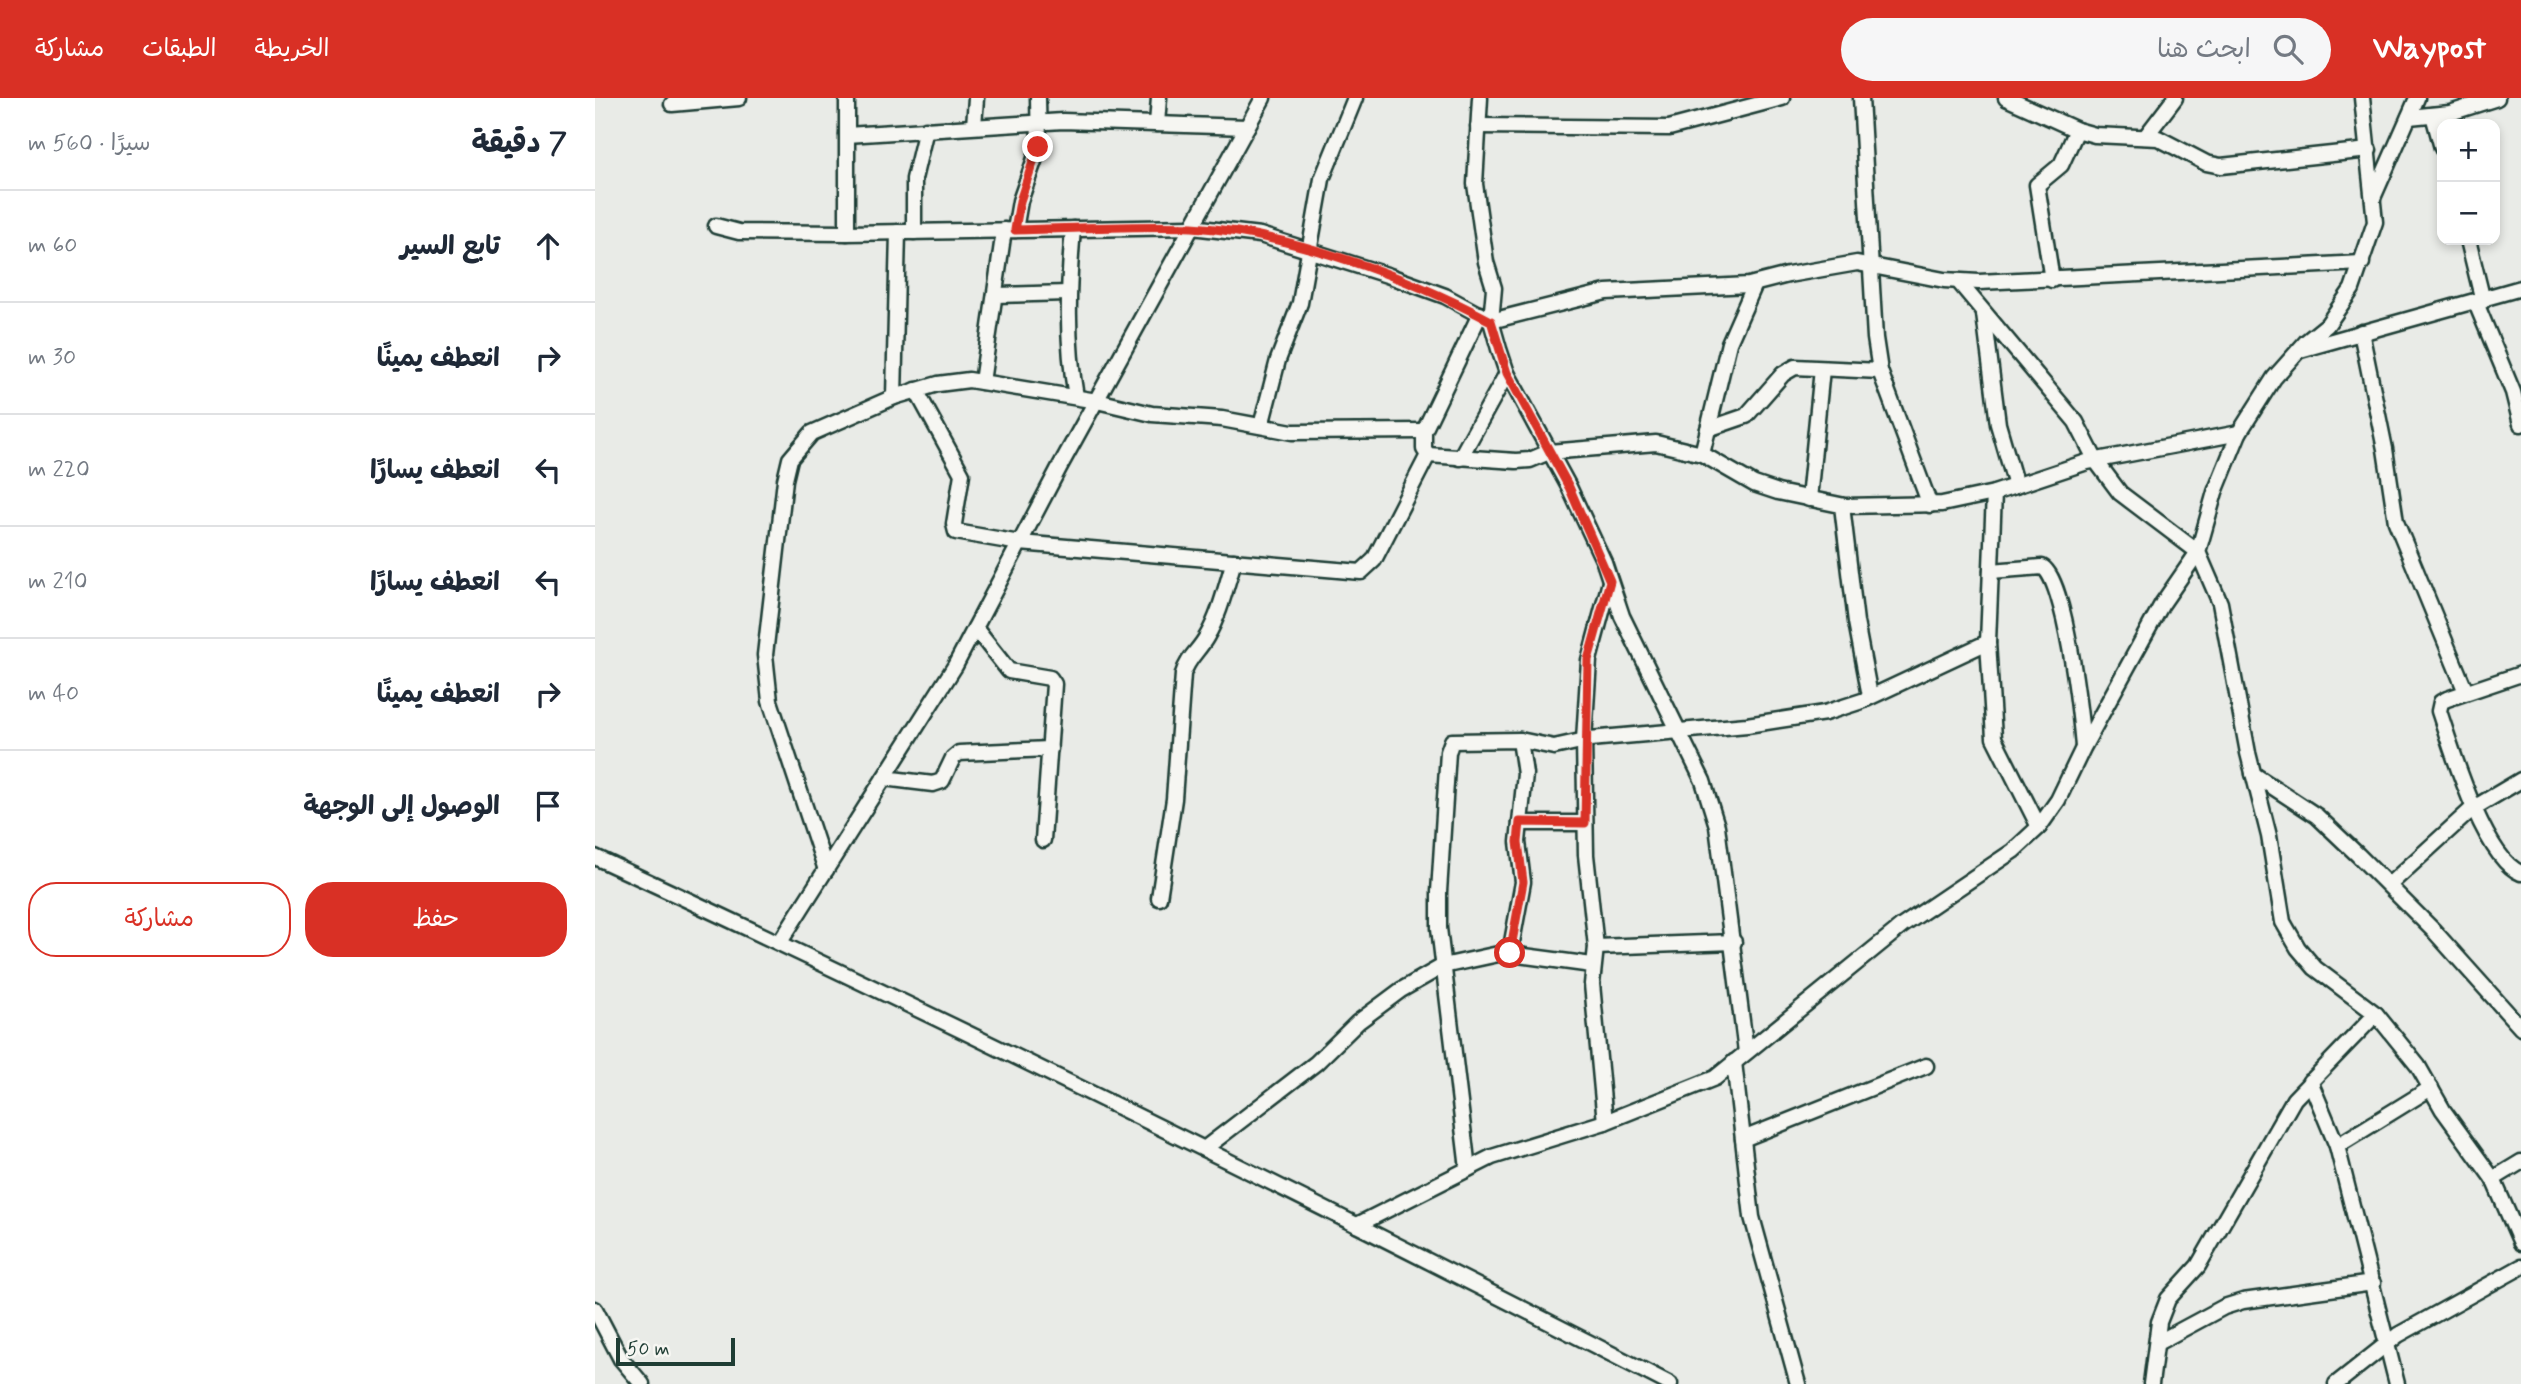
<!DOCTYPE html>
<html lang="ar">
<head>
<meta charset="utf-8">
<style>
  :root { --surface:#fff; --page:#f6f6f7; --text:#1f2937; --muted:#747a83; --line:#e0e1e3; --accent:#d93025 }
  body { margin:0; font-family:Mynerve,"Playpen Sans Arabic",sans-serif; background:var(--page); color:var(--text); direction:rtl }
  .controls { position:absolute; right:21px; top:21px; display:grid; overflow:hidden; border-radius:14px; box-shadow:0 4px 10px #0003 }
  .controls button { width:63px; height:63px; display:grid; place-items:center; padding:0; border:0; border-bottom:2px solid var(--line); background:var(--surface); color:var(--text); font:35px sans-serif }
  .scale { position:absolute; left:21px; bottom:18px; width:119px; box-sizing:border-box; padding-left:7px; border:4px solid #1f3d34; border-top:0; font-size:19px; line-height:24px; white-space:nowrap; color:#1f3d34; -webkit-text-stroke:5px #f6f6f2; paint-order:stroke }
  .stop { position:absolute; width:21px; height:21px; margin:-16px; border:5px solid #d93025; border-radius:50%; background:#fff }
  .stop.end { background:#d93025; border-color:#fff; box-shadow:0 2px 7px #0008 }
  .list { margin:0; padding:0; list-style:none }
  h2 { display:flex; justify-content:space-between; align-items:center; height:91px; margin:0; padding:0 28px; font-size:30px }
  h2 small { font-size:23px; font-weight:400; color:var(--muted) }
  .list li { display:grid; grid-template-columns:46px 1fr auto; gap:21px; align-items:center; box-sizing:border-box; height:112px; padding:0 28px; border-top:2px solid var(--line) }
  .list b { display:block; font-size:26px; white-space:nowrap }
  .list em { font-size:23px; font-style:normal; color:var(--muted) }
  .actions { display:flex; gap:14px; padding:21px 28px }
  .actions a { flex:1; padding:16px 0; border:2px solid var(--accent); border-radius:28px; text-align:center; font-size:24px; color:var(--accent) }
  .actions .main { background:var(--accent); color:#fff }
  .icon { flex:none; width:38px; height:38px; fill:none; stroke:currentColor; stroke-width:2; stroke-linecap:round; stroke-linejoin:round }
  .map { position:relative; flex:none; width:1926px; height:1286px; overflow:hidden; direction:ltr }
  header { display:flex; align-items:center; gap:42px; box-sizing:border-box; height:98px; padding:0 35px; background:var(--accent); color:#fff }
  header strong { font-size:33px }
  nav { display:flex; gap:38px; margin-inline-start:auto; font-size:24px }
  .search { width:490px; height:63px; background:var(--page); display:flex; align-items:center; gap:18px; box-sizing:border-box; padding:0 24px; border-radius:38px; color:var(--muted); font-size:26px }
  main { display:flex }
  aside { flex:1; background:var(--surface) }
  .map>svg:first-child { display:block }
  .lines { fill:none; stroke-linecap:round; stroke-linejoin:round }
  .street-casing { stroke:#1f3d34; stroke-width:19 }
  .street { stroke:#f6f6f2; stroke-width:14 }
  .route { stroke:#d93025; stroke-width:9 }
</style>
</head>
<body>
<header>
<strong>Waypost</strong>
<div class="search"><svg class="icon" aria-label="search" viewBox="0 0 24 24"><circle cx="10" cy="10" r="6"/><path d="M15 15l6 6"/></svg>ابحث هنا</div>
<nav><a>الخريطة</a><a>الطبقات</a><a>مشاركة</a></nav>
</header>
<main>
<div class="map">
<svg width="1926" height="1286" viewBox="0 0 1926 1286">
  <rect width="100%" height="100%" fill="#e9ebe7"/>
  <filter id="ink" filterUnits="userSpaceOnUse"><feTurbulence type="fractalNoise" baseFrequency=".0143" numOctaves="2"/><feDisplacementMap in="SourceGraphic" scale="14" xChannelSelector="R" yChannelSelector="G"/><feConvolveMatrix kernelMatrix="1 2 1 2 8 2 1 2 1" color-interpolation-filters="sRGB"/></filter>
  <g filter="url(#ink)">
    <g class="lines">
      <defs>
        <g id="street">
          <polyline points="252,0 252,135"/>
          <polyline points="885,0 880,86 891,164 899,190 896,223 904,251 912,275 974,389 1009,464 1027,518 1108,683 1122,728 1151,954"/>
          <polyline points="1266,0 1280,240 1285,273 1335,407"/>
          <polyline points="1411,0 1482,32 1500,37 1563,40 1611,65 1626,68 1774,52"/>
          <polyline points="77,6 144,0"/>
          <polyline points="1838,17 1847,50"/>
          <polyline points="1814,19 1855,15 1902,0"/>
          <polyline points="562,26 564,0"/>
          <polyline points="379,28 381,0"/>
          <polyline points="883,28 1074,30 1187,0"/>
          <polyline points="252,37 468,23 652,29"/>
          <polyline points="1551,38 1580,0"/>
          <polyline points="1778,100 1822,0"/>
          <polyline points="121,128 144,134 252,135 597,129 665,137 792,177 850,198 896,223 1011,194 1154,187 1193,177 1262,165 1349,182 1384,184 1767,165"/>
          <path d="M 478,131 C 473,189 471,242 481,299"/>
          <polyline points="420,132 425,103 444,49 443,0"/>
          <polyline points="319,134 319,81 331,31"/>
          <polyline points="1873,142 1888,203"/>
          <polyline points="1457,182 1442,87 1466,67 1482,32"/>
          <polyline points="1363,183 1481,324 1501,363 1525,395 1603,454 1625,505 1653,655 1674,738 1688,824 1703,850 1720,870 1781,916 1823,968 1848,1012 1898,1081 1926,1145"/>
          <polyline points="400,197 472,195"/>
          <polyline points="1881,205 1918,294 1926,326"/>
          <polyline points="885,216 829,333 829,351 833,357 921,363 935,362 954,354 1061,345 1107,356 1159,386 1183,394 1250,408 1347,406 1399,395 1492,364 1644,335"/>
          <polyline points="1389,216 1403,326 1421,388"/>
          <polyline points="1766,234 1790,351 1801,424 1871,594"/>
          <polyline points="1705,252 1926,190"/>
          <polyline points="387,284 409,132"/>
          <polyline points="321,292 367,376 359,426 361,434 425,445 766,474 779,462 833,357"/>
          <polyline points="299,299 303,134"/>
          <polyline points="666,328 683,262 705,205 727,81 760,0"/>
          <polyline points="1113,331 1151,318 1188,276 1200,269 1285,273"/>
          <polyline points="1107,356 1134,245 1160,186"/>
          <polyline points="865,360 912,275"/>
          <polyline points="1399,395 1393,544 1399,640 1444,729"/>
          <polyline points="1214,401 1227,271"/>
          <polyline points="1247,408 1261,524 1275,598"/>
          <path d="M 1396,473 L 1447,469 C 1470,479 1486,620 1488,649"/>
          <polyline points="380,530 414,573 455,580 459,586 448,742"/>
          <path d="M 1926,576 L 1852,601 L 1846,604 L 1844,613 C 1856,649 1889,761 1926,775"/>
          <polyline points="1658,676 1722,718 1763,757 1839,833 1926,930"/>
          <polyline points="289,680 338,686 347,683 358,660 364,655 455,651"/>
          <polyline points="925,725 990,725"/>
          <path d="M 0,759 C 362,926 720,1104 1075,1286"/>
          <polyline points="231,772 175,603 170,557 190,382 195,361 217,335 299,299 343,286 374,282 502,303 557,316 627,321 697,334 829,333"/>
          <polyline points="1794,787 1877,711 1926,682"/>
          <path d="M 564,800 L 579,701 L 588,576 C 593,559 604,553 612,538 C 625,516 631,488 639,463"/>
          <polyline points="185,844 360,568 464,370 668,0"/>
          <polyline points="1001,849 1139,844"/>
          <polyline points="915,855 928,784 923,744 930,676 925,642"/>
          <polyline points="1139,964 1157,1119 1203,1286"/>
          <polyline points="1715,983 1742,1048 1802,1286"/>
          <polyline points="1010,1024 997,886 1001,849 991,757 989,642 994,562 1015,484"/>
          <polyline points="1148,1041 1331,968"/>
          <polyline points="1742,1048 1836,990"/>
          <polyline points="609,1051 721,965 763,924 806,892 848,868 908,855 997,867"/>
          <polyline points="873,1071 844,830 844,794 853,654 857,643 925,642 959,649 995,641 1152,627 1230,615 1267,603 1393,544"/>
          <polyline points="1898,1081 1926,1064"/>
          <polyline points="762,1127 897,1059 1010,1024 1120,980 1307,828 1418,753 1444,729 1463,702 1488,650 1567,506 1603,454 1620,394 1644,335 1679,280 1711,244 1732,227 1757,191 1780,124 1767,0"/>
          <polyline points="0,1211 26,1261 47,1286"/>
          <polyline points="1562,1245 1629,1209 1648,1203 1778,1185"/>
          <polyline points="1556,1286 1564,1224 1573,1201 1603,1168 1699,1001 1781,916"/>
          <polyline points="1741,1286 1803,1237 1926,1169"/>
        </g>
      </defs>
      <!-- street casing -->
      <use href="#street" class="street-casing"/>
      <!-- street -->
      <use href="#street" class="street"/>
    </g>
  </g>
  <g class="lines" filter="url(#ink)">
    <!-- route -->
    <path class="route" d="M 443,49 L 425,103 L 420,132 C 479,131 539,127 597,129 C 690,134 814,179 896,223 L 912,275 L 974,389 L 1015,483 L 993,562 L 990,725 L 925,724 L 923,744 L 928,784 L 915,855"/>
  </g>
</svg>
<div class="controls">
<button>+</button>
<button>−</button>
</div>
<div class="scale">50 m</div>
<div class="stop" style="left:915px;top:855px"></div>
<div class="stop end" style="left:443px;top:49px"></div>
</div>
<aside>
<h2>7 دقيقة<small>سيرًا · 560 m</small></h2>
<ul class="list">
<li><svg class="icon" aria-label="ahead" viewBox="0 0 24 24"><path d="M12 20V5M6 11l6-6 6 6"/></svg><div><b>تابع السير</b></div><em>60 m</em></li>
<li><svg class="icon" aria-label="right" viewBox="0 0 24 24"><path d="M7 20v-9h11M14 6l5 5-5 5"/></svg><div><b>انعطف يمينًا</b></div><em>30 m</em></li>
<li><svg class="icon" aria-label="left" viewBox="0 0 24 24"><path d="M17 20v-9H6M10 6l-5 5 5 5"/></svg><div><b>انعطف يسارًا</b></div><em>220 m</em></li>
<li><svg class="icon" aria-label="left" viewBox="0 0 24 24"><path d="M17 20v-9H6M10 6l-5 5 5 5"/></svg><div><b>انعطف يسارًا</b></div><em>210 m</em></li>
<li><svg class="icon" aria-label="right" viewBox="0 0 24 24"><path d="M7 20v-9h11M14 6l5 5-5 5"/></svg><div><b>انعطف يمينًا</b></div><em>40 m</em></li>
<li><svg class="icon" aria-label="arrive" viewBox="0 0 24 24"><path d="M6 21V4h12l-3 4 3 4H6"/></svg><div><b>الوصول إلى الوجهة</b></div></li>
</ul>
<div class="actions"><a class="main">حفظ</a><a>مشاركة</a></div>
</aside>
</main>
</body>
</html>
